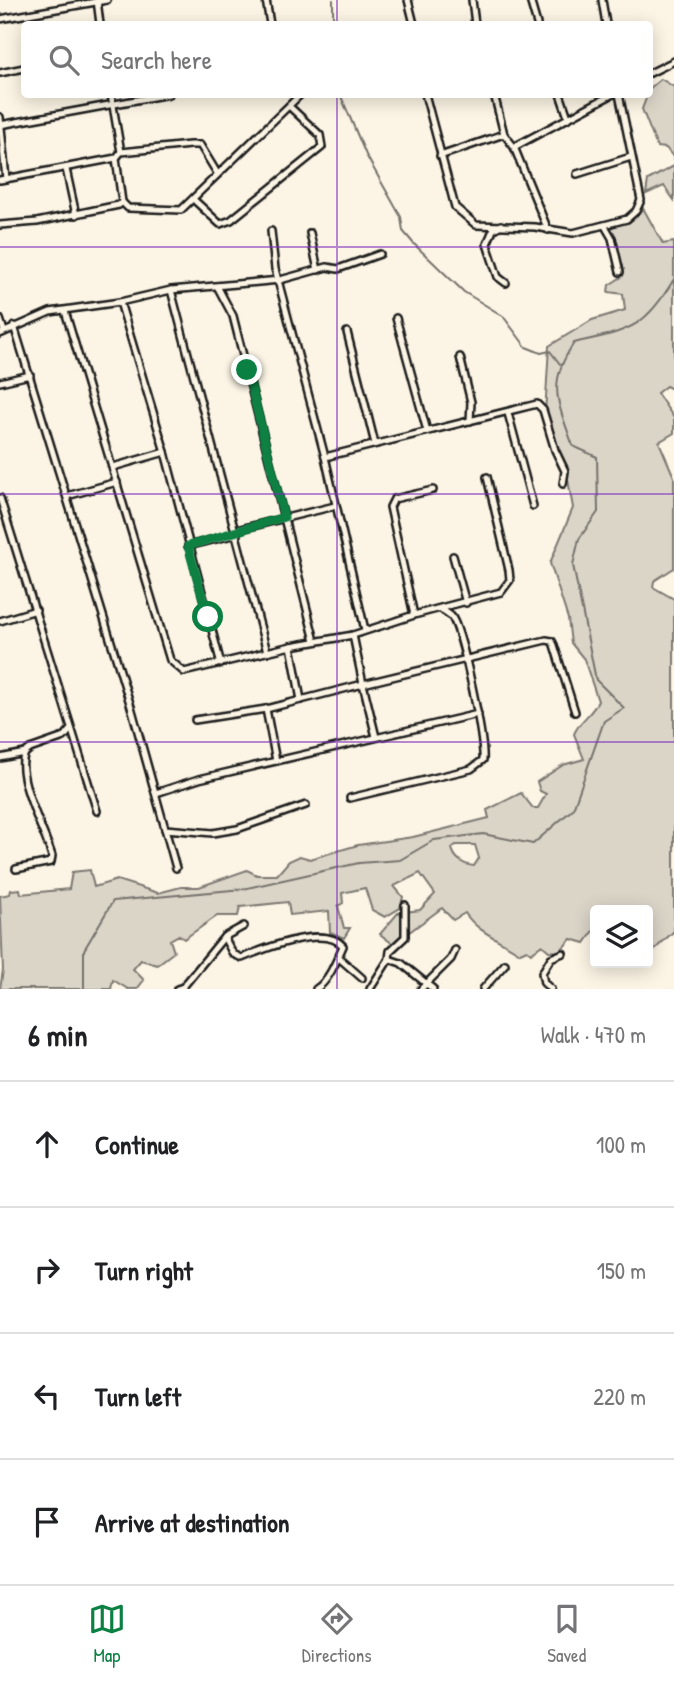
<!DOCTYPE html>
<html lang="en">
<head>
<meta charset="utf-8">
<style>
  :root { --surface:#fff; --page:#f2f2f2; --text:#202124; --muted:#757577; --line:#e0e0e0; --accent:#0b8043 }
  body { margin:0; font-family:"Patrick Hand",sans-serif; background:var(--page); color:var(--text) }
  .controls { position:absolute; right:21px; bottom:21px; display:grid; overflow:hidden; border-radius:7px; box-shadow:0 4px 18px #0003 }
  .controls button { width:63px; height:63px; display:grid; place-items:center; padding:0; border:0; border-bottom:2px solid var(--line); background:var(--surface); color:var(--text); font:35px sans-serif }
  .stop { position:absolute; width:21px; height:21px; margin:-16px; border:5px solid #0b8043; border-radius:50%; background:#fff }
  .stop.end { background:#0b8043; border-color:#fff; box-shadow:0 2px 7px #0008 }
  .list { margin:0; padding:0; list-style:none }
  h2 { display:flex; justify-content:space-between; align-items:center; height:91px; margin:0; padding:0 28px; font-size:30px }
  h2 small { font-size:23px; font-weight:400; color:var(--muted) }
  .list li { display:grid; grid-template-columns:46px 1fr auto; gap:21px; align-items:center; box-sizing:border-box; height:126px; padding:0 28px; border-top:2px solid var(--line) }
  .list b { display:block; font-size:26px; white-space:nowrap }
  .list em { font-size:23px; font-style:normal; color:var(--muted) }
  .icon { flex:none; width:38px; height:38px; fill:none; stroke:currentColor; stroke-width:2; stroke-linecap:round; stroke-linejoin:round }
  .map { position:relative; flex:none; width:674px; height:989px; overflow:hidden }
  .search { position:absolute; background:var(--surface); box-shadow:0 4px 18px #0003; left:21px; right:21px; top:21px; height:77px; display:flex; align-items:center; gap:18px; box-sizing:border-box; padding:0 24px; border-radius:7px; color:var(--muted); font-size:26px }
  .sheet { height:595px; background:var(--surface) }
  nav { display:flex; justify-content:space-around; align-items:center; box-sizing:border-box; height:98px; border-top:2px solid var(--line); background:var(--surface); font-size:19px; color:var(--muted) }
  nav a { display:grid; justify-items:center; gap:4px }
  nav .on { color:var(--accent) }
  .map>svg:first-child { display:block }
  .green { fill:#dbd5c8; stroke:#7c7872; stroke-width:2; fill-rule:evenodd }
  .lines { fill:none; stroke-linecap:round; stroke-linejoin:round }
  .stream { stroke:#75726c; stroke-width:2 }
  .street-casing { stroke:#1c1c1c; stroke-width:10 }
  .street { stroke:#fcf5e5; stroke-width:5 }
  .route { stroke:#0b8043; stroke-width:9 }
  .grid { fill:none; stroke:#7b2cbf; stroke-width:2; stroke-opacity:0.55 }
</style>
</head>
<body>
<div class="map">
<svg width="674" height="989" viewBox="0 0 674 989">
  <rect width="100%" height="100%" fill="#fcf5e5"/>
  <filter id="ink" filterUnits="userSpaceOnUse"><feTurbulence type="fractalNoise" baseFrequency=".0143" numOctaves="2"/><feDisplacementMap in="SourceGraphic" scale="14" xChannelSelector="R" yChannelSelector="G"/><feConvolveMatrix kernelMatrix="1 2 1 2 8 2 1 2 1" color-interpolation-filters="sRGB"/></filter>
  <g filter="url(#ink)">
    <!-- green -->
    <g class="green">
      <polygon points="661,79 674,87 674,158 666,148 657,147 642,109 650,88"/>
      <polygon points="674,166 674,200 664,186 646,194 648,180"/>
      <path d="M 643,208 L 663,244 L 674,242 L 674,390 L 666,386 L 657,393 L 674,418 L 674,433 L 659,442 L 674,477 L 674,568 L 654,581 L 653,587 L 674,599 L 674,931 L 648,956 L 648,910 L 595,910 L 595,929 L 585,943 L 571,939 L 559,952 L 549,951 L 542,945 L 531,953 L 527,950 L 520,953 C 501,940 478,933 465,913 L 453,920 L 442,908 L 393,944 L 380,934 L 398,913 L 420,910 L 435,894 L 420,873 L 394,886 L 403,897 L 400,908 L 385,917 L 372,910 L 365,888 L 342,893 L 343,903 L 338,906 L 344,928 L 350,928 L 344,938 L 330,932 L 329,911 L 290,915 L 288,902 L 240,907 L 238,916 L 217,916 L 184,939 L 179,935 L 170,940 L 174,952 L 157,965 L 141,960 L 133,969 L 144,980 L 137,989 L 128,989 L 113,980 L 111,989 L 0,989 L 3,970 L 0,896 L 10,894 L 11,890 L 20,889 L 21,894 L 69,889 L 72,872 L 90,870 L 94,887 L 117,880 L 158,893 L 181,887 L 199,887 L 247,870 L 257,875 L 277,875 L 289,861 L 300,856 L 310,859 L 358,845 L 413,837 L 489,818 L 487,810 L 521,793 L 533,808 L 538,808 L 546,794 L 540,791 L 537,782 L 563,765 L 584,759 L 574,734 C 580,719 591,716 598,701 L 584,659 L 571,643 L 568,619 L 550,563 L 573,508 L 565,463 L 553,441 L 545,414 L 549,346 L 592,320 L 625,310 L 623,294 L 608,292 L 609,285 L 623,276 L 616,243 L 608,227 L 628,220 ZM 456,845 L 475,845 L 479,858 L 474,866 C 464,865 454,859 452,848 Z"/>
    </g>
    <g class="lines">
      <!-- stream -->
      <g class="stream">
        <polyline points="333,0 333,24"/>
        <polyline points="340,94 366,155 401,217 403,231 414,244 464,292 503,316 526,347 541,353 550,351 560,364"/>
        <path d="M 84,989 L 84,950 L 113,901 L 243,889 L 359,863 L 400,860 L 434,840 L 483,834 L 533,844 L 573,809 L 604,721 L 624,708 L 596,680 L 573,565 L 579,539 L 598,512 L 597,457 L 573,446 C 558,403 546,384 574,343 C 629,330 644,330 674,279"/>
      </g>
      <defs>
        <g id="street">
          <polyline points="97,0 100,24"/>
          <polyline points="266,0 270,24"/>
          <polyline points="408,0 414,24"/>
          <polyline points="472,0 475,24"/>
          <polyline points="530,0 537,24"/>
          <polyline points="602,0 606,24"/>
          <polyline points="0,19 107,0"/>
          <polyline points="0,73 24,68"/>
          <polyline points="650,73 674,61"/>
          <polyline points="111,94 121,152"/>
          <polyline points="425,94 455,207 476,225 535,227 573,233 627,219 636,211 641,200 619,94"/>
          <polyline points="494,94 504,134 514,147 548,230"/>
          <polyline points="560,94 568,117"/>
          <polyline points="0,117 6,179"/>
          <polyline points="0,125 169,94"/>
          <polyline points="514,147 613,94"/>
          <polyline points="440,156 504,134"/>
          <polyline points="66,169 76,215"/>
          <polyline points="577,174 631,157"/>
          <polyline points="0,180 116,158 121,152 190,145 200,145 217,173"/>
          <polyline points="193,199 220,224 231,220 322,147 320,135 289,106"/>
          <polyline points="122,202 128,208 181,210 301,94"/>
          <polyline points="0,225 37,222 119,205 122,202 116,158"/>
          <polyline points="501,225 493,230 487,244 498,277 506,283"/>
          <polyline points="605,226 612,238 620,272"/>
          <polyline points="271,231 275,269 325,457 365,630"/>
          <polyline points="310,233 318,270"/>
          <polyline points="217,286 233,316 315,641"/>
          <polyline points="171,290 267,652"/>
          <polyline points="120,302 165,452 221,664"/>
          <polyline points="65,311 170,660 184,672 291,646 353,635 414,615 501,592 510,580 509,570 487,477"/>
          <polyline points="396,318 427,431"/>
          <polyline points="0,319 4,331"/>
          <polyline points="14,326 132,710 176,868"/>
          <polyline points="347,332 375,444"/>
          <polyline points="0,334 50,312 120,302 171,290 280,280 327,267 338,269 380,254"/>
          <polyline points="460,357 471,402 470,421"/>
          <polyline points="0,382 30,375"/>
          <polyline points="508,413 533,506"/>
          <polyline points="325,457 537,404 543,410 555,450 565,471 563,484"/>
          <polyline points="113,467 165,452"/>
          <polyline points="67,496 117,482"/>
          <polyline points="0,498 97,811"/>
          <polyline points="236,530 335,506"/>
          <polyline points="188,546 237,534"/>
          <polyline points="453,556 466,603"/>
          <polyline points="414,615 390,507 394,499 433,490"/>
          <polyline points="0,621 36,610"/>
          <polyline points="291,646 301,700"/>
          <polyline points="266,709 276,761"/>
          <polyline points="195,720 266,709 363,684 353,635"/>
          <polyline points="376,737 363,684 546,640 552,641 554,645 575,712"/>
          <polyline points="0,758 25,753 30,749 64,737 71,729"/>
          <polyline points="156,793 199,779 478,714"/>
          <path d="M 350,798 L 471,769 L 483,760 C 485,742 462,628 451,616 C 450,615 443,610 442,610"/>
          <polyline points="165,829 213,833 237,829 306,805"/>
          <path d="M 16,869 L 51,862 L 52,856 C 45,832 14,775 25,753"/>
          <path d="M 224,937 L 233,954 L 242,958 C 263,949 325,924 343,946 C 337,960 328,982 316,989"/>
          <polyline points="338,957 362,978"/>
          <polyline points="389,959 390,951 405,937 405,905"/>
          <polyline points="177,989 183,987 224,937 244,926"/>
          <polyline points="370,989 389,959 401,963 433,989"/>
          <polyline points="421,989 451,959 455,950"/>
          <polyline points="483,989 505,964"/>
          <polyline points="551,989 544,983 542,973 551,958 563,953"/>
        </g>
      </defs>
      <!-- street casing -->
      <use href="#street" class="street-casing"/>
      <!-- street -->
      <use href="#street" class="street"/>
    </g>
  </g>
  <g class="lines" filter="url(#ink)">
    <!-- route -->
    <polyline class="route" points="208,617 188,546 284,517 247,370"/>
  </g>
  <!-- grid -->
  <path class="grid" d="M 337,0 L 337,24M 337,94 L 337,989M 0,247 L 674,247M 0,494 L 674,494M 0,742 L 674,742"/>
</svg>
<div class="controls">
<button><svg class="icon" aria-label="layers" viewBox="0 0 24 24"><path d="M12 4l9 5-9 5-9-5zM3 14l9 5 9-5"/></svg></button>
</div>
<div class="stop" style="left:208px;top:617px"></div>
<div class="stop end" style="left:247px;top:370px"></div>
<div class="search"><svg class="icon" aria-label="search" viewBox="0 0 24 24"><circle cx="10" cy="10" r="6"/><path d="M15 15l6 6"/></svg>Search here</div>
</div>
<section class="sheet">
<h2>6 min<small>Walk · 470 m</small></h2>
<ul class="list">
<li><svg class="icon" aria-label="ahead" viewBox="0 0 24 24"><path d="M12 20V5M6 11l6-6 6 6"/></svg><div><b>Continue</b></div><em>100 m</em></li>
<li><svg class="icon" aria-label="right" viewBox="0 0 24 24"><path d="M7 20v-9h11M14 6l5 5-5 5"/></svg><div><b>Turn right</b></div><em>150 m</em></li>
<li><svg class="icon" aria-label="left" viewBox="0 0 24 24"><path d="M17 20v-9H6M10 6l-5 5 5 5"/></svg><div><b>Turn left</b></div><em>220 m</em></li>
<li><svg class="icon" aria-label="arrive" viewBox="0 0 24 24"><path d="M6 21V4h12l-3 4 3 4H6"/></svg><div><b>Arrive at destination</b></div></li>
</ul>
</section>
<nav>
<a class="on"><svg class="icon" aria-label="map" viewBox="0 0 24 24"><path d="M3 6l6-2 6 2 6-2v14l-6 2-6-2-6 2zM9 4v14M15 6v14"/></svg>Map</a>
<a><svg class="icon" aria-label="directions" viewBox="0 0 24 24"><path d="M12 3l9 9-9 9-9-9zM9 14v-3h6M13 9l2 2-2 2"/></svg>Directions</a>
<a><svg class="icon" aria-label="saved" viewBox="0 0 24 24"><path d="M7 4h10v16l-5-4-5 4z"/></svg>Saved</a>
</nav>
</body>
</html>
